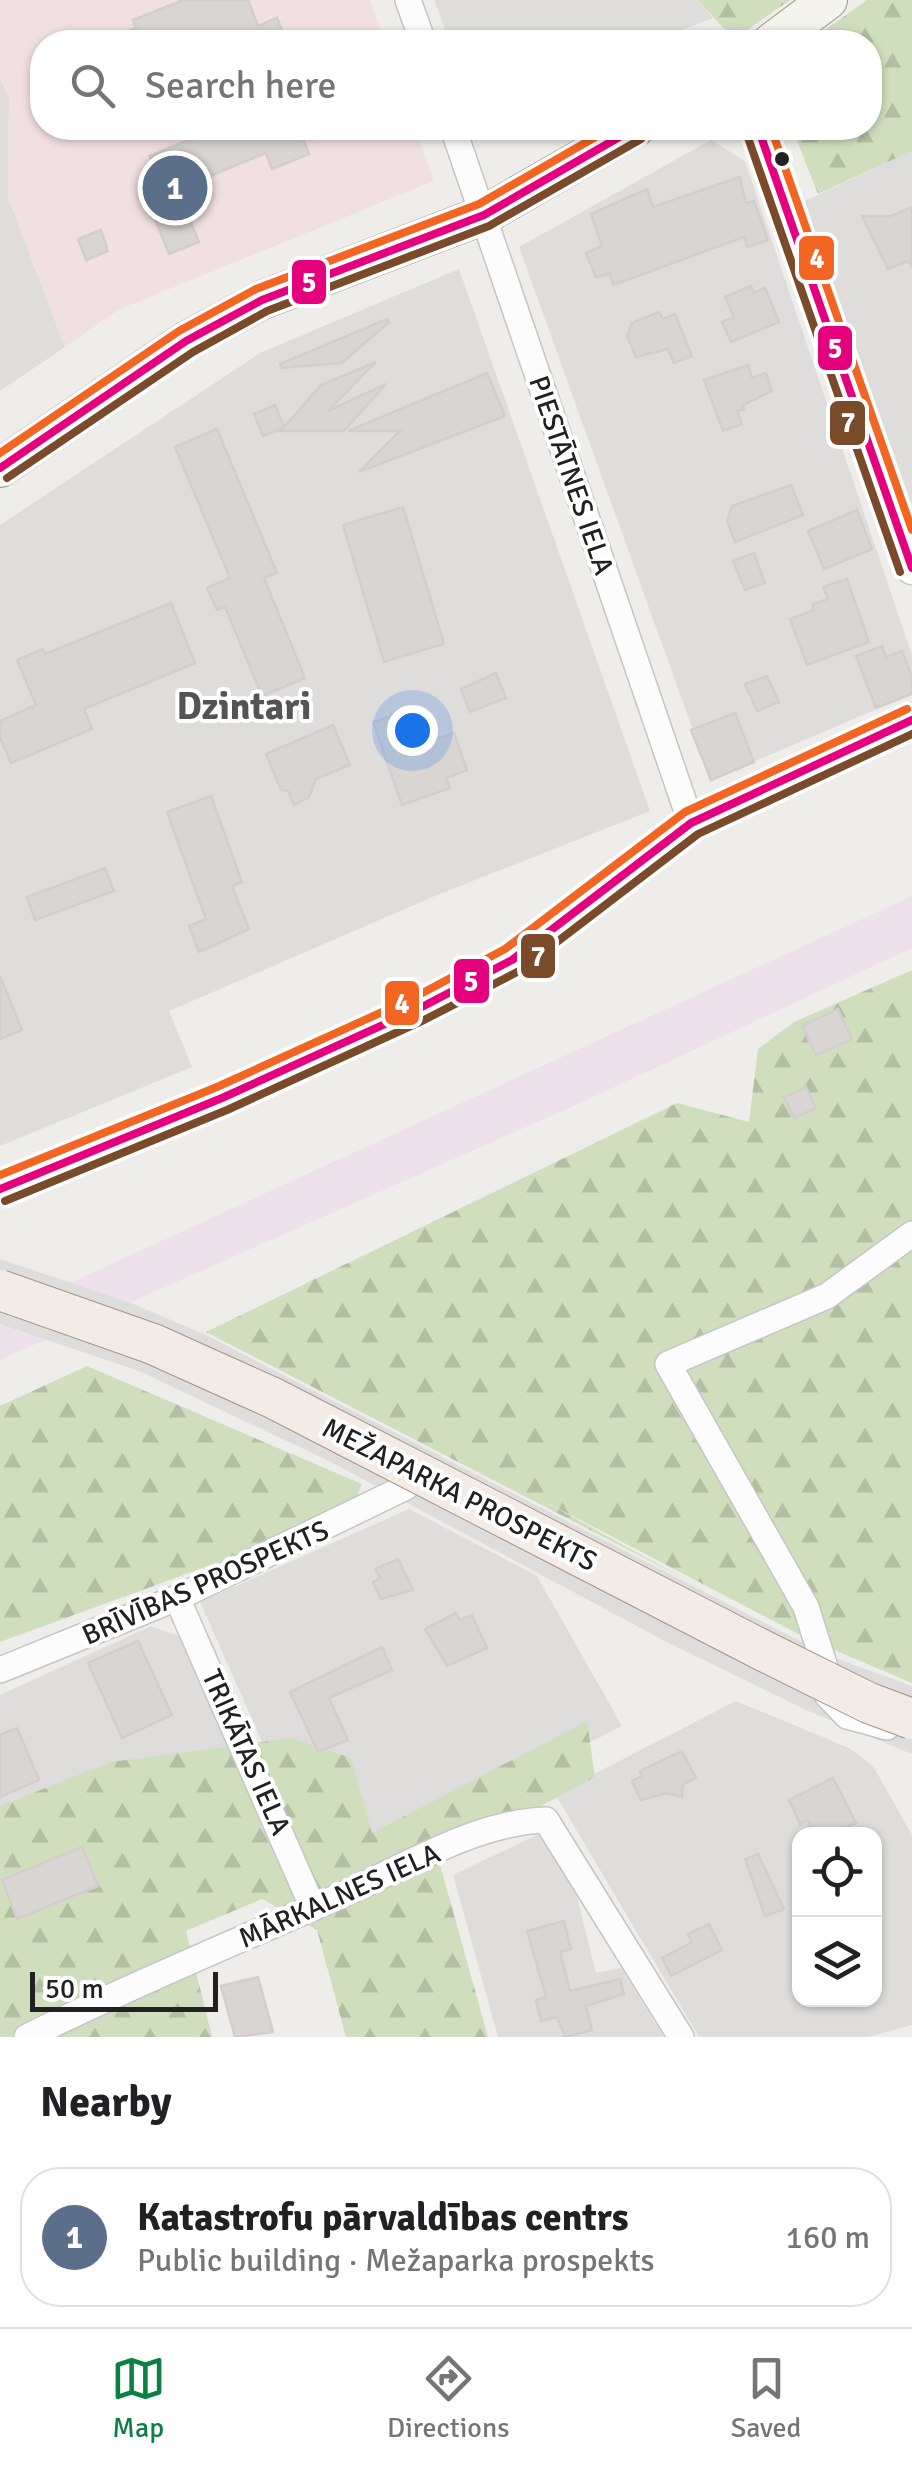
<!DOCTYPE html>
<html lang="en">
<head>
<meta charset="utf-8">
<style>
  :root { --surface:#fff; --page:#f2f2f2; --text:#202124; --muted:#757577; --line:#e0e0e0; --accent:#0b8043 }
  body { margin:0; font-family:Signika,sans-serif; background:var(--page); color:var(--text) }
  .controls { position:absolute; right:30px; bottom:30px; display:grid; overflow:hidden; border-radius:20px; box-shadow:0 2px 8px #0004 }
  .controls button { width:90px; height:90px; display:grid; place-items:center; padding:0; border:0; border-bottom:2px solid var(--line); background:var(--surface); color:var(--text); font:50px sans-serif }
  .scale { position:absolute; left:30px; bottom:25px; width:188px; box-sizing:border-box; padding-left:10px; border:5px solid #212121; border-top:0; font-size:28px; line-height:35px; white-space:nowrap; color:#212121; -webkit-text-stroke:8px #fff; paint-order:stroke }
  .you { position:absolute; left:412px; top:730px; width:35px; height:35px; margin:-25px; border:8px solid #fff; border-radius:50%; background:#1a73e8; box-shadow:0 0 0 15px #1a73e833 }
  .badge { display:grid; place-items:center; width:65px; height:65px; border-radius:50%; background:var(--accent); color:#fff; font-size:32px; font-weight:700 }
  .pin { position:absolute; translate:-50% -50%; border:5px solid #fff; box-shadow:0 2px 10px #0006 }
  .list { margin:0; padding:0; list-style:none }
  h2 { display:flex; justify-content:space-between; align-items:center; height:130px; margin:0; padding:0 40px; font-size:42px }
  h2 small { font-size:32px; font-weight:400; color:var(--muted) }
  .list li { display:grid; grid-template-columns:65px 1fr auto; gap:30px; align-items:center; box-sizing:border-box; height:140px; margin:0 20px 20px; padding:0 20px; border:2px solid var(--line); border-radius:40px }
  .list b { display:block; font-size:38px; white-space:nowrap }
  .list p { margin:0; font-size:32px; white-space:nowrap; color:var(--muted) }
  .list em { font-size:32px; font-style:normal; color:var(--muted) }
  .icon { flex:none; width:55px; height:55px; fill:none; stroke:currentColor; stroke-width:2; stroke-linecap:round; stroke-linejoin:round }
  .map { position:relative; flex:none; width:912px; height:2037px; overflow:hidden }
  .search { position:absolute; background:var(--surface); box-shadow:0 2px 8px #0004; left:30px; right:30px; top:30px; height:110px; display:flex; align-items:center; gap:25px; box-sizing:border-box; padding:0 35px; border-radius:40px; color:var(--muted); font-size:38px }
  .sheet { height:290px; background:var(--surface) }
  nav { display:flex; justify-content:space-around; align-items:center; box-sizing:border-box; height:140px; border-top:2px solid var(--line); background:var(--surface); font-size:28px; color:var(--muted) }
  nav a { display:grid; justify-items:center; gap:5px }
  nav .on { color:var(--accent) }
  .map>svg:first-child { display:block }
  .residential { fill:#dedddb; fill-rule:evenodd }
  .commercial { fill:#f1e0e1 }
  .railway { fill:#ede2eb }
  .forest { fill:url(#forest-firs) }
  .pier { fill:#dedddc }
  .building { fill:#d8d5d2; stroke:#d3cecb; stroke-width:2.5 }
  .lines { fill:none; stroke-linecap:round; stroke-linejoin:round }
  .minor-casing { stroke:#c6c5c4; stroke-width:28 }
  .tertiary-casing { stroke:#c6c5c4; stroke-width:35 }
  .secondary-casing { stroke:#9b9980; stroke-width:40 }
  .minor { stroke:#fdfcfc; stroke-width:25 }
  .tertiary { stroke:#fdfcfc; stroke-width:32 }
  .secondary { stroke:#f4f3ec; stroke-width:38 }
  .primary-bridge-casing { stroke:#a69685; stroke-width:42; stroke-linecap:butt }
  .primary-bridge { stroke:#f2ebe6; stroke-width:40 }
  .bus-1-casing { stroke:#fff; stroke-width:15 }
  .bus-2-casing { stroke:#fff; stroke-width:15 }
  .bus-3-casing { stroke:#fff; stroke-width:15 }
  .bus-1 { stroke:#e5007d; stroke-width:8 }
  .bus-2 { stroke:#7a4b2a; stroke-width:8 }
  .bus-3 { stroke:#f26522; stroke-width:8 }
  .bus-dot { fill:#212121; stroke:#fff; stroke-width:4 }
  .labels { text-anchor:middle; stroke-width:8; stroke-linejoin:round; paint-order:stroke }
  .street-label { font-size:28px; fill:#212121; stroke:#fff }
  .district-label { font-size:38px; font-weight:bold; fill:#545454; stroke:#fff }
  .line-badge { stroke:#fff; stroke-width:4 }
  .badge-label { font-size:28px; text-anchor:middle; font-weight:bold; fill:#fff }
</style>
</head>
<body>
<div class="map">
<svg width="912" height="2037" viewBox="0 0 912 2037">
  <defs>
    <pattern id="forest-firs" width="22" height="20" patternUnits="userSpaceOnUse" patternTransform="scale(2.5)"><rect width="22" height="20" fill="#cfdfbe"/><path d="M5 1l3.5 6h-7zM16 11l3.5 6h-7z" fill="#b1bfa3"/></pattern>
  </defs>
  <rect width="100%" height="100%" fill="#efedea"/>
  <!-- residential -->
  <g class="residential">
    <polygon points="434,0 697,0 713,18 651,42 450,42"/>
    <polygon points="0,77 9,98 8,197 65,347 0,391"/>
    <polygon points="711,140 745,161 912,655 912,694 711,780 519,247"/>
    <polygon points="912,151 912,505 803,202"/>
    <polygon points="459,269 650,811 435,896 169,1011 192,1067 0,1146 0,525 260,353"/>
    <polygon points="409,1509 537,1576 622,1726 323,1879 200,1602"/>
    <polygon points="151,1626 179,1636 232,1754 0,2034 0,1695"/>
    <path d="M 736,1701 L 849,1748 L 873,1766 L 912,1835 L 912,2025 L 868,2037 L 699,2037 L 555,1794 ZM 800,1834 L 874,1834 L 874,2000 L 800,2000 Z"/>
    <polygon points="539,1834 576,1893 596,1973 621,1968 664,2037 498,2037 453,1875"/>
  </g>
  <!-- commercial -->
  <polygon class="commercial" points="0,0 370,0 385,42 42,42 42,128 415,128 434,181 118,310 65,347 8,197 9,98 0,77"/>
  <!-- railway -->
  <polygon class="railway" points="912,896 912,948 576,1105 0,1360 0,1315"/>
  <!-- forest -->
  <g class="forest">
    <polygon points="697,0 790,0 734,39"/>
    <polygon points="867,0 912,0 912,151 818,194 792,128 870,128 870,42 808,42"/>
    <polygon points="912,970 912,1683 806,1638 540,1499 685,1579 206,1332 677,1103 749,1122 758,1049 794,1022"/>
    <polygon points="87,1366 362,1484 350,1514 0,1642 0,1406"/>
    <polygon points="587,1721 595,1777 439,1861 488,2037 346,2037 317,1930 262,1899 186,1931 212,2037 0,2037 0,1806 111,1762 291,1738 351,1758 372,1833"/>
  </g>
  <!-- pier -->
  <polygon class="pier" points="0,1259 131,1303 206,1335 827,1655 912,1686 912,1754 804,1709 663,1640 329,1461 139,1371 0,1324"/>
  <!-- building -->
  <g class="building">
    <polygon points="183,0 248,0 258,26 277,18 287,42 102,42 136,28 133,20"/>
    <polygon points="184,128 299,128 309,154 272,169 266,153 166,194 150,156 189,140"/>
    <polygon points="740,177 746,203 754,201 768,240 747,247 744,237 613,285 610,274 596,277 586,253 602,246 591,214 647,189 653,207"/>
    <polygon points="178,192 199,242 169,254 149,204"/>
    <polygon points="912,207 912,267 908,261 888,269 862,216 891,216"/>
    <polygon points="101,230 108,251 86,260 78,239"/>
    <polygon points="751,286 754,293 765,288 779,322 731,342 722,322 734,317 725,297"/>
    <polygon points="659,312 663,319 675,314 692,356 674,363 668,349 636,357 627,336 632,323"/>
    <polygon points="387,319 389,322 342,363 281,368 280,364"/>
    <polygon points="376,362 328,411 386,384 344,431 280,431 284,427 263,436 254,414 275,405 284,427 321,385"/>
    <polygon points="748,365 752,378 766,373 772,391 743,405 744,409 737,411 742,424 723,431 704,380"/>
    <polygon points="487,373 505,416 359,472 400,431 348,431"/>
    <polygon points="217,429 277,573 264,578 305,678 262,696 225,607 217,610 207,588 230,578 175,447"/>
    <polygon points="791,485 803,515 735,542 727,521 732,506"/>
    <polygon points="403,507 444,644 384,662 343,525"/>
    <polygon points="857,510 872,549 824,569 808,531"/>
    <polygon points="754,553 765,583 745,590 733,561"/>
    <polygon points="847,579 869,642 807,665 790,619 814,610 812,604 828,599 823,587"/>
    <polygon points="171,603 195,663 84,709 92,729 11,763 0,738 0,721 36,705 17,660 43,649 45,654"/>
    <polygon points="882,646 886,657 902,651 912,677 912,694 876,708 856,656"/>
    <polygon points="496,673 506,698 470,712 461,689"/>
    <polygon points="767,676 779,702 757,711 745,684"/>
    <polygon points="399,713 402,722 413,719 422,744 454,733 467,770 446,778 450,788 402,805 373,722"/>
    <polygon points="735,713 754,762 711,780 691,730"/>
    <polygon points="333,725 350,765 316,779 309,797 294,805 288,791 281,790 266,754"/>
    <polygon points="211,796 242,882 232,886 249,929 199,952 189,926 206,919 167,812"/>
    <polygon points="105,868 114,891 35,920 27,897"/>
    <polygon points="0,976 22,1030 0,1039"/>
    <polygon points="838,1009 852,1039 816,1055 802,1026"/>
    <polygon points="806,1087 816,1108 794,1118 784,1097"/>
    <polygon points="398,1559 413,1590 381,1599 373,1582 380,1578 375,1569"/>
    <polygon points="456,1613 460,1620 472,1615 487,1648 447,1666 425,1629"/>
    <polygon points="138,1641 172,1715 122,1738 88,1663"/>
    <polygon points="382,1647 392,1670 329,1698 348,1740 318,1752 290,1692"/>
    <polygon points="17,1728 39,1780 0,1797 0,1735"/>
    <polygon points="682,1751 696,1778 683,1784 682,1797 667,1793 641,1800 632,1781 642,1776 640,1771"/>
    <polygon points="833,1778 856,1823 832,1834 814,1834 807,1820 800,1824 789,1800"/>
    <polygon points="82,1847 98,1886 17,1919 2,1880"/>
    <polygon points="758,1854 784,1909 765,1916 745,1859"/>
    <polygon points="564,1921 571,1949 560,1952 570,1991 620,1979 624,1994 586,2006 592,2030 565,2037 557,2017 541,2021 536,2000 546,1997 527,1931"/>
    <polygon points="709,1924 722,1950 671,1976 662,1958 692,1942 688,1934"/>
    <polygon points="258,1977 273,2032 235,2037 221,1986"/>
  </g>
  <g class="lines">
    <defs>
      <g id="minor">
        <polyline points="408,0 423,42"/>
        <polyline points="453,128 691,823"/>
        <polyline points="177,1598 313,1908"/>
        <polyline points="0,1670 177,1598 406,1487"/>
        <polyline points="887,1727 847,1716 827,1695 824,1664 806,1607 668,1364 827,1296 912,1234"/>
        <path d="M 27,2037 C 130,1986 235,1942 340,1896 C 404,1867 476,1822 546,1820 L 681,2037"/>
      </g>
      <g id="tertiary">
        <polyline points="758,128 912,568"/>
        <polyline points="0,1189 222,1098 418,1009 512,960 691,823 912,720"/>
      </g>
      <g id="secondary">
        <polyline points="772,42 828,0"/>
        <polyline points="0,468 186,341 262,300 484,215 635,128"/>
      </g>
    </defs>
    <!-- minor casing -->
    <use href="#minor" class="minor-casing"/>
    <!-- tertiary casing -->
    <use href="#tertiary" class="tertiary-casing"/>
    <!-- secondary casing -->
    <use href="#secondary" class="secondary-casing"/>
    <!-- minor -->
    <use href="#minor" class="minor"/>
    <!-- tertiary -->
    <use href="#tertiary" class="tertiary"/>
    <!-- secondary -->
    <use href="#secondary" class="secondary"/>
    <defs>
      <polyline id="primary-bridge" points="0,1290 153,1344 273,1398 764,1651 869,1703 912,1719"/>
    </defs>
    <!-- primary-bridge casing -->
    <use href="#primary-bridge" class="primary-bridge-casing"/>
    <!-- primary-bridge -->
    <use href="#primary-bridge" class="primary-bridge"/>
    <defs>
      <g id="bus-1">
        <polyline points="758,128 912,568"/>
        <polyline points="0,468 186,341 262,300 484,215 635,128"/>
        <polyline points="0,1189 222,1098 418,1009 512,960 691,823 912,720"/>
      </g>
      <g id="bus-2">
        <polyline points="746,132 900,572"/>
        <polyline points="7,478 193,352 267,311 489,226 641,139"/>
        <polyline points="5,1201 227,1110 424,1020 519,971 698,834 912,734"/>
      </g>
      <g id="bus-3">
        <polyline points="771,128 912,530"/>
        <polyline points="0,453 179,331 256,289 479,204 611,128"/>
        <polyline points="0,1175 217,1087 413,998 505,949 685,812 907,709"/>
      </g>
    </defs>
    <!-- bus-1 casing -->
    <use href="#bus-1" class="bus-1-casing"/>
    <!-- bus-2 casing -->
    <use href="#bus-2" class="bus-2-casing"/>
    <!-- bus-3 casing -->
    <use href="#bus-3" class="bus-3-casing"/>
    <!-- bus-1 -->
    <use href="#bus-1" class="bus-1"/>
    <!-- bus-2 -->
    <use href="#bus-2" class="bus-2"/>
    <!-- bus-3 -->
    <use href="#bus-3" class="bus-3"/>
  </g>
  <!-- markers -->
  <circle class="bus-dot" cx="782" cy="159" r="9"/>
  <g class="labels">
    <!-- street labels -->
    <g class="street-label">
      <text transform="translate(572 475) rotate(71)" y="10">PIESTĀTNES IELA</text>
      <text transform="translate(460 1494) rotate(27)" y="10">MEŽAPARKA PROSPEKTS</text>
      <text transform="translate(205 1582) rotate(-24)" y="10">BRĪVĪBAS PROSPEKTS</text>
      <text transform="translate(247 1752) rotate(66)" y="10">TRIKĀTAS IELA</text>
      <text transform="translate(339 1895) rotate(-24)" y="10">MĀRKALNES IELA</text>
    </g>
    <!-- district labels -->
    <g class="district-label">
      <text x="244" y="719">Dzintari</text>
    </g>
  </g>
  <g class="line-badge">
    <rect x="797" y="234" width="39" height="48" rx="10" fill="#f26522"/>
    <rect x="290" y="258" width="38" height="48" rx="10" fill="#e5007d"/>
    <rect x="816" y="324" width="38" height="48" rx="10" fill="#e5007d"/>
    <rect x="828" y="399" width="39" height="48" rx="10" fill="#7a4b2a"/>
    <rect x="519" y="932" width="38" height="48" rx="10" fill="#7a4b2a"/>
    <rect x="452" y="957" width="39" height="48" rx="10" fill="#e5007d"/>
    <rect x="383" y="979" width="38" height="48" rx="10" fill="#f26522"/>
  </g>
  <g class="badge-label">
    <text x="817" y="268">4</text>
    <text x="309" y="292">5</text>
    <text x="835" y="358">5</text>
    <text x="848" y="432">7</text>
    <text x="538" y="966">7</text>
    <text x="471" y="991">5</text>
    <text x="402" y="1013">4</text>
  </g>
</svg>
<div class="controls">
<button><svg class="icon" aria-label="locate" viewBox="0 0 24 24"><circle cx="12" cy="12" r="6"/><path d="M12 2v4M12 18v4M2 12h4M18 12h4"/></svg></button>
<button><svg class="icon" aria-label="layers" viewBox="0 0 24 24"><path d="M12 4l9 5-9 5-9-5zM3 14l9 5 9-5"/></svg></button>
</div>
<div class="scale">50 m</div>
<div class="you"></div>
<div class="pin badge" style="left:175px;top:188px;background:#5c6f8a">1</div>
<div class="search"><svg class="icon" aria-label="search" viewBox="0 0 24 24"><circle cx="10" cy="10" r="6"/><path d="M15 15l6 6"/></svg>Search here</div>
</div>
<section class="sheet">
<h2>Nearby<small></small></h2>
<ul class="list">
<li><span class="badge" style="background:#5c6f8a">1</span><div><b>Katastrofu pārvaldības centrs</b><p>Public building · Mežaparka prospekts</p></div><em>160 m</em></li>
</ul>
</section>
<nav>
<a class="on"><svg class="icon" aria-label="map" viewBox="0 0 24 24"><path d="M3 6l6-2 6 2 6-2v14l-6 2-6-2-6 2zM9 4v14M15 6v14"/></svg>Map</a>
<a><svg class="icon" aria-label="directions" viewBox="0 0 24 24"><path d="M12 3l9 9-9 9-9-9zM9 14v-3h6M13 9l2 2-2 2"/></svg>Directions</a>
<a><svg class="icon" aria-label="saved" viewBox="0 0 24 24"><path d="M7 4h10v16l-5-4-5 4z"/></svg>Saved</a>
</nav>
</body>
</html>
